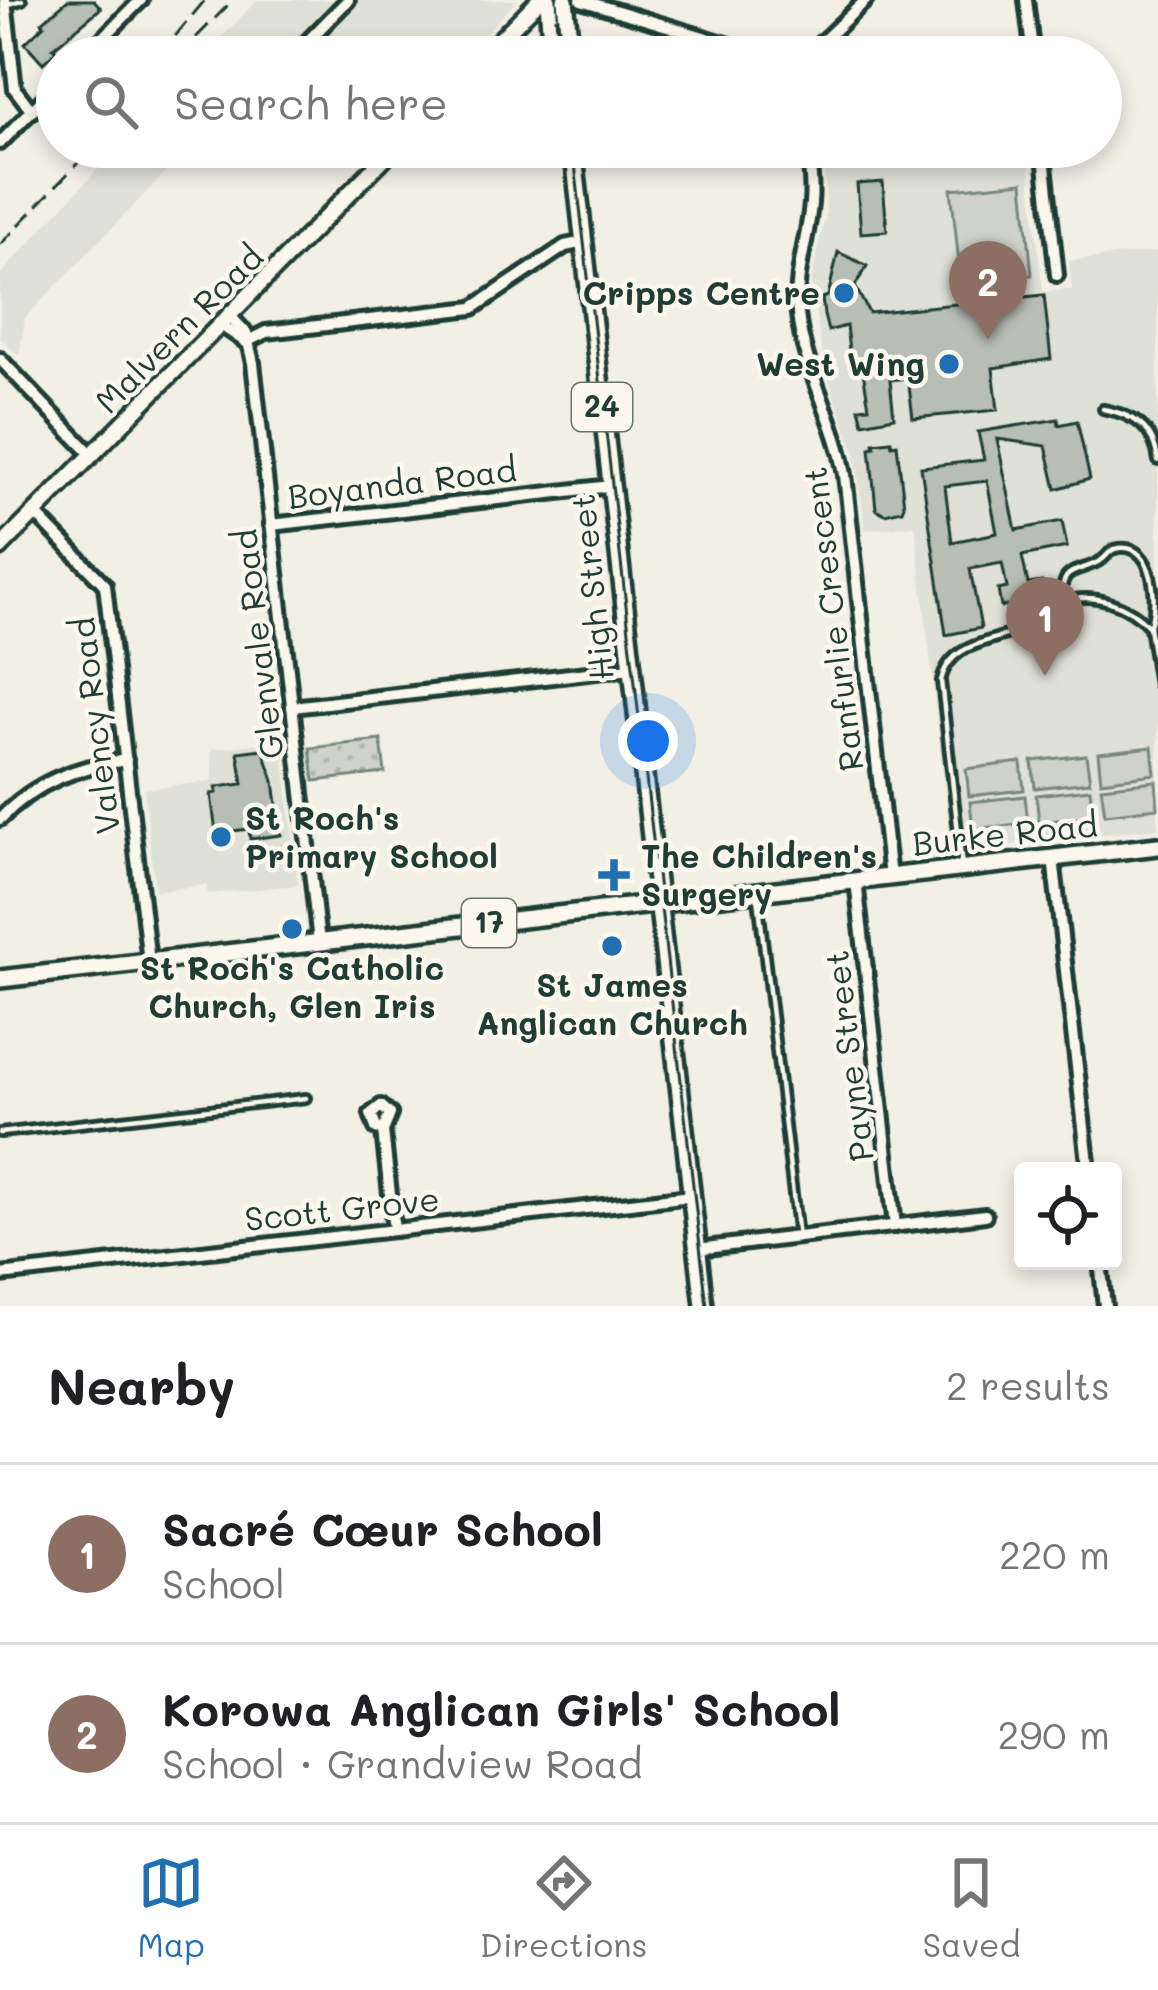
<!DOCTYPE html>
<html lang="en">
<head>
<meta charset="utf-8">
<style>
  :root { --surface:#fff; --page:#f2f2f2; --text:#202124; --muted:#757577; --line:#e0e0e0; --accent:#1f6fb2 }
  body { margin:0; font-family:Mali,sans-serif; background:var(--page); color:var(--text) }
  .controls { position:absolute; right:36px; bottom:36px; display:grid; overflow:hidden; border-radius:12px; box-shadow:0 6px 18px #0003 }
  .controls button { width:108px; height:108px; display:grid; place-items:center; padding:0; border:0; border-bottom:3px solid var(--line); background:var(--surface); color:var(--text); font:60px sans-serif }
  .you { position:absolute; left:648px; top:741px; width:42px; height:42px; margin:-30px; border:9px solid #fff; border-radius:50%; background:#1a73e8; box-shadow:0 0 0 18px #1a73e833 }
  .badge { display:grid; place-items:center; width:78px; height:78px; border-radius:50%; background:var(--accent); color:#fff; font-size:39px; font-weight:700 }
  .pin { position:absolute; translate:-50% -99px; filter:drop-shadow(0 3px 6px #0008) }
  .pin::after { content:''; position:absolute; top:63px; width:42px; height:36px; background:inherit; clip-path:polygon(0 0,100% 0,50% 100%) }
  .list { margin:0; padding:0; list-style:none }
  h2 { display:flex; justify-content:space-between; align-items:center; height:156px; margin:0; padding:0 48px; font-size:51px }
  h2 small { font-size:39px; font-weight:400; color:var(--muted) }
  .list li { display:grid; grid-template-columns:78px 1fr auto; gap:36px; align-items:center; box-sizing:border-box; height:180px; padding:0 48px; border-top:3px solid var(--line) }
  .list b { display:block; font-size:45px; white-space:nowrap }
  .list p { margin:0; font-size:39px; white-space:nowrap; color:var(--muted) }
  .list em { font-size:39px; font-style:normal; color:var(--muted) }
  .icon { flex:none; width:66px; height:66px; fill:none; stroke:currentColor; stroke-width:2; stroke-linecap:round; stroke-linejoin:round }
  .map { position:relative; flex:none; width:1158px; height:1306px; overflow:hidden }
  .search { position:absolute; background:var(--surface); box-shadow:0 6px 18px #0003; left:36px; right:36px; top:36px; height:132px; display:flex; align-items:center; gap:30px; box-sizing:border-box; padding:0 42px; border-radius:66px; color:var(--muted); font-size:45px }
  .sheet { height:516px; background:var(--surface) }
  nav { display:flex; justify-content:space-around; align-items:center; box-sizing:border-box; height:168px; border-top:3px solid var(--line); background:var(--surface); font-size:33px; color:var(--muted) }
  nav a { display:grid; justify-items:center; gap:6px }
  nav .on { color:var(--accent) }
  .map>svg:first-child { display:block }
  .built { fill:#e0e1d6 }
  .grass { fill:#cfd2c8; stroke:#77887e; stroke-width:3 }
  .park { fill:url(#park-dots); stroke:#77887e; stroke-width:3 }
  .building { fill:#b7beb3; stroke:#1f3d34; stroke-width:3; fill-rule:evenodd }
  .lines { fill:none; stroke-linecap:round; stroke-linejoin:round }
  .lane-casing { stroke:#1f3d34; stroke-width:14 }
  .street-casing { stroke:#1f3d34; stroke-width:20 }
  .secondary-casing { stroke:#1f3d34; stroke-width:22 }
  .primary-casing { stroke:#1f3d34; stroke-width:24 }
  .lane { stroke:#fbf7ec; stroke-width:4.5 }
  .street { stroke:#fbf7ec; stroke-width:10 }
  .secondary { stroke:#fbf7ec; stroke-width:14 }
  .primary { stroke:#fbf7ec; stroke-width:15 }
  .tram { stroke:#1f3d34; stroke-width:3 }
  .rail { stroke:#1f3d34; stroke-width:3; stroke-dasharray:18 9; stroke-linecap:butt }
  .poi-dot { fill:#1f6fb2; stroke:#fbf7ec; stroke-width:4.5 }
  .labels { text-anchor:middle; stroke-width:9; stroke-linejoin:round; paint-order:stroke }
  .shield { fill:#fbf7ec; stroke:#61756b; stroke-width:3 }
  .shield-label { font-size:30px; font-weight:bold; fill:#1f3d34 }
  .poi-label { font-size:33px; font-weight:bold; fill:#1f3d34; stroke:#fbf7ec; text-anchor:end }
  .street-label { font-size:33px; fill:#1f3d34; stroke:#fbf7ec }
</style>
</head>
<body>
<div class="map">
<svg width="1158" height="1306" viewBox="0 0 1158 1306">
  <defs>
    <pattern id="park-dots" width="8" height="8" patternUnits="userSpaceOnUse" patternTransform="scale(3)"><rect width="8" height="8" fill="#cfd2c8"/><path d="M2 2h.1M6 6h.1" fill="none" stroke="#b1b5ac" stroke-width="1.8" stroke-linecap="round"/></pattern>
  </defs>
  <rect width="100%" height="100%" fill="#f2f0e5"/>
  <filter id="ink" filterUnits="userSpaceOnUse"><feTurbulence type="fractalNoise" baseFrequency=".00833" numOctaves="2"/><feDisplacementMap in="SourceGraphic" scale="24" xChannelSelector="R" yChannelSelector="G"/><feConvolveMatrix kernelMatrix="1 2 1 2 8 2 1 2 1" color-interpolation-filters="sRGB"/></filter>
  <g filter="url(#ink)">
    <!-- built -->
    <g class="built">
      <polygon points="257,0 517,0 463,57 203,57"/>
      <polygon points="118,147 190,147 25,318 19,356 0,338 0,275"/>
      <polygon points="899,147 1027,147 1043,292 1072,289 1069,261 1158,251 1158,828 952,851 915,525 865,530 855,452 824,367 811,283 826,212 824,155"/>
      <polygon points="282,741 298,885 208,894 206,885 155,891 144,789 213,781 211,749"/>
    </g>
    <!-- grass -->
    <g class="grass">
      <polygon points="1023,182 1032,275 961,282 951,189"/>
      <polygon points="1152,747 1155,774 1101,781 1098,753"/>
      <polygon points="1086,755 1090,782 1035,788 1032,761"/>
      <polygon points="1021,762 1024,790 969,796 966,769"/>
      <polygon points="1156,781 1158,808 1105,814 1101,787"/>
      <polygon points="1090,789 1093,816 1039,822 1036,795"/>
      <polygon points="1025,796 1028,823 973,829 970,802"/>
    </g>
    <!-- park -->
    <polygon class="park" points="381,740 385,773 314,781 310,748"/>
    <!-- building -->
    <g class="building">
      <polygon points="68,0 94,0 101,8 53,48 56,51 43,63 25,43 44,25 42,22"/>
      <polygon points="883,182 887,231 861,233 857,184"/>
      <polygon points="838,252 867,266 855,286 869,313 1044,295 1051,359 993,368 998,410 913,418 908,378 890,380 894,417 863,423 859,408 869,407 862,366 851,367 846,326 828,331 824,315 822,298 828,296"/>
      <path d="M 1058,419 L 1059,425 L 1077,421 L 1090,479 L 1056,489 L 1046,446 L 997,439 L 1016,530 L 1062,521 L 1067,547 L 1022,556 L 1028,584 L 1042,582 L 1045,598 L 1031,601 L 1032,614 L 1013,618 L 1011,605 L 1001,607 L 998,590 L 1007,588 L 1002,563 L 970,569 L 981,628 L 946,635 L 921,467 L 984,460 L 978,432 ZM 987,481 L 997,533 L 952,542 L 945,486 Z"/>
      <polygon points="891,441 892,445 897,444 904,505 902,510 885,514 876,509 870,448 875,447 874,443"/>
      <polygon points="263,749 274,781 281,835 250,839 249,829 216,833 211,794 217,793 216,787 243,784 238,752"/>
    </g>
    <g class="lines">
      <defs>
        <g id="lane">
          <polyline points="6,5 22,0"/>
          <path d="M 1103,409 C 1135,415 1154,428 1158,461"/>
          <path d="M 1063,602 C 1058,563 1080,575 1103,559 C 1109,554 1110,549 1119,548 C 1155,543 1158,604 1150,625"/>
          <path d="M 962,867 L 941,681 C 949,645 985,643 1015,632 C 1033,625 1046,610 1063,603 C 1091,590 1130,605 1149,627 L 1158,685"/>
          <polyline points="758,897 798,1237"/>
          <polyline points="0,1133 306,1098"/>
        </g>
        <g id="street">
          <polyline points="5,0 15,89 32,111"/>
          <polyline points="581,0 770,57"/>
          <polyline points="1026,0 1033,57"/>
          <polyline points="298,51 348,0"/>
          <polyline points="84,57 141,0"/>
          <polyline points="806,57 866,0"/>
          <polyline points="0,143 57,85"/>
          <path d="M 808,147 C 810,166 813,184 811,203 C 808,241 794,274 798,314 C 804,371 836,419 845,475 L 890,877"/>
          <polyline points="1043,147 1057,275"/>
          <polyline points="230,316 246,333 253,363 319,942"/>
          <polyline points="221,325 246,342"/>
          <polyline points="246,342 266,332 473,308 565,246 584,242"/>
          <polyline points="0,359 92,455"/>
          <polyline points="35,513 105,585 149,962"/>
          <polyline points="271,525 611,486"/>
          <polyline points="292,707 631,668"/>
          <path d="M 0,819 C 35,782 76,767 126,760"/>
          <polyline points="1053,858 1089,1171"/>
          <polyline points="856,881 895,1226"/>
          <polyline points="383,1131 376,1128 371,1114 381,1106 390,1114 383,1131 394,1230"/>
          <polyline points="697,1249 985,1215"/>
          <polyline points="1100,1261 1105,1306"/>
          <polyline points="0,1275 691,1196"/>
        </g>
        <g id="secondary">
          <polyline points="483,57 539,0"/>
          <polyline points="0,548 395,147"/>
        </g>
        <g id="primary">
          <polyline points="548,0 552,57"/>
          <polyline points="565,0 571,57"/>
          <polyline points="573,147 704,1306"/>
          <polyline points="0,979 1158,846"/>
        </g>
      </defs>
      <!-- lane casing -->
      <use href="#lane" class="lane-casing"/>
      <!-- street casing -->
      <use href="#street" class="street-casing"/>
      <!-- secondary casing -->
      <use href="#secondary" class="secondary-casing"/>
      <!-- primary casing -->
      <use href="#primary" class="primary-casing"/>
      <!-- lane -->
      <use href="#lane" class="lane"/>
      <!-- street -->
      <use href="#street" class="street"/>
      <!-- secondary -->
      <use href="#secondary" class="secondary"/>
      <!-- primary -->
      <use href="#primary" class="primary"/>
      <!-- tram -->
      <g class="tram">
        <polyline points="556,18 560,57"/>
        <polyline points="573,147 707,1306"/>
      </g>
      <!-- rail -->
      <g class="rail">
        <polyline points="158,57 205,0"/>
        <polyline points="177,57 233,0"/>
        <polyline points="0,245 93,147"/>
      </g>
    </g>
  </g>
  <!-- markers -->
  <g class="poi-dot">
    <circle cx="844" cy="293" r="12"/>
    <circle cx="949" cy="364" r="12"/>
    <circle cx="221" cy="837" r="12"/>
    <path d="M608 857h12v12h12v12h-12v12h-12v-12h-12v-12h12z"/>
    <circle cx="292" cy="929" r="12"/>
    <circle cx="612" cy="946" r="12"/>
  </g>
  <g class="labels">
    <!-- shield labels -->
    <g class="shield">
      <rect x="572" y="383" width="60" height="48" rx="9"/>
      <rect x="462" y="899" width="54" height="48" rx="9"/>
    </g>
    <g class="shield-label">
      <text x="602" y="417">24</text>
      <text x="489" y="933">17</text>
    </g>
    <!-- poi labels -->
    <g class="poi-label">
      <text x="820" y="305">Cripps Centre</text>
      <text x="925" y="376">West Wing</text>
      <text x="245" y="830" text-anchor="start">St Roch's<tspan x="245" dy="38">Primary School</tspan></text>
      <text x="641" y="868" text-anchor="start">The Children's<tspan x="641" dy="38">Surgery</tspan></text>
      <text x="292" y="980" text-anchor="middle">St Roch's Catholic<tspan x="292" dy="38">Church, Glen Iris</tspan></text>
      <text x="612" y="997" text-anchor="middle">St James<tspan x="612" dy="38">Anglican Church</tspan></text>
    </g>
    <!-- street labels -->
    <g class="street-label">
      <text transform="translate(179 329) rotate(-45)" y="12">Malvern Road</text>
      <text transform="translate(402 483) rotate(-7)" y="12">Boyanda Road</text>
      <text transform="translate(592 587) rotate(-96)" y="12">High Street</text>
      <text transform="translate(833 619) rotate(-97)" y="12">Ranfurlie Crescent</text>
      <text transform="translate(258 644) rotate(-97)" y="12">Glenvale Road</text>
      <text transform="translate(95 726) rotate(-97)" y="12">Valency Road</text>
      <text transform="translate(1005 834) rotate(-6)" y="12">Burke Road</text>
      <text transform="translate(849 1056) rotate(-97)" y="12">Payne Street</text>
      <text transform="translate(342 1209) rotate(-6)" y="12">Scott Grove</text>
    </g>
  </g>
</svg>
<div class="controls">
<button><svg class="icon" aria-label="locate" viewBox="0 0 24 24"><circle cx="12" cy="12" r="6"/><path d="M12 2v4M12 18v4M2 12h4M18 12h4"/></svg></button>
</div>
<div class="you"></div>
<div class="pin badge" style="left:1045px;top:676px;background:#8d6e63">1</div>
<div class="pin badge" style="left:988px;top:340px;background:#8d6e63">2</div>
<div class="search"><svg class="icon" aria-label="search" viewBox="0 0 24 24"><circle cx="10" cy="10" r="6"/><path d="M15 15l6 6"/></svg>Search here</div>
</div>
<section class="sheet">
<h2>Nearby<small>2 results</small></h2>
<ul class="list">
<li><span class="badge" style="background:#8d6e63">1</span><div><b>Sacré Cœur School</b><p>School</p></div><em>220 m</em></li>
<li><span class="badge" style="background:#8d6e63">2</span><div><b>Korowa Anglican Girls' School</b><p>School · Grandview Road</p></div><em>290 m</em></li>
</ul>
</section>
<nav>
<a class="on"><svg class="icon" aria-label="map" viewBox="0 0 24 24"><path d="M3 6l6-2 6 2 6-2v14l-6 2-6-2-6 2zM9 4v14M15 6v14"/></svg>Map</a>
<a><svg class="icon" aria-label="directions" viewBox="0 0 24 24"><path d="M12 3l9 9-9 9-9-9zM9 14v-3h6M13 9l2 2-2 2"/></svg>Directions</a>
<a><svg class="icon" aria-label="saved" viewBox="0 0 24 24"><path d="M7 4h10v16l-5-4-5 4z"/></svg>Saved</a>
</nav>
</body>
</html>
